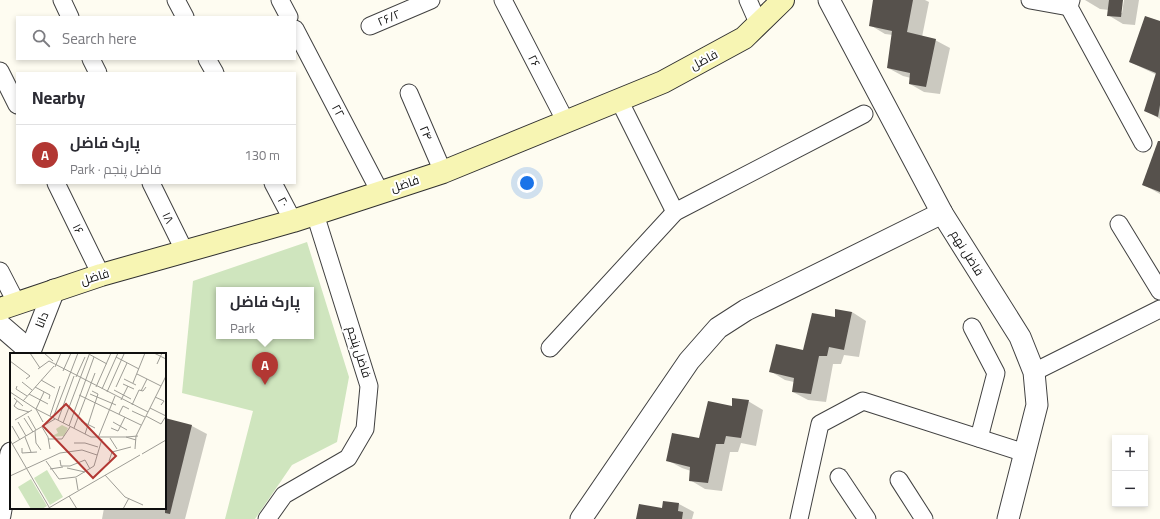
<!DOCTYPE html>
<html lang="en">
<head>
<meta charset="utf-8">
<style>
  :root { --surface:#fff; --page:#f7f7f7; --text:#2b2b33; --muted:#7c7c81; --line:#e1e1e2; --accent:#b23733 }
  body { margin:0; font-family:Georgia,Cairo,serif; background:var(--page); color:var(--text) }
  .controls { position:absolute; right:12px; bottom:12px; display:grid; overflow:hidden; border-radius:0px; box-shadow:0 2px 6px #0003 }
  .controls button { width:36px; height:36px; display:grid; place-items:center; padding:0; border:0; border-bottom:1px solid var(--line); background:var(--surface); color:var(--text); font:20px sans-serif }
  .you { position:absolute; left:527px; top:183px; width:14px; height:14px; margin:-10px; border:3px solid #fff; border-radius:50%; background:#1a73e8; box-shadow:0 0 0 6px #1a73e833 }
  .badge { display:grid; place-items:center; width:26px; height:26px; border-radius:50%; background:var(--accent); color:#fff; font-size:13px; font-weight:700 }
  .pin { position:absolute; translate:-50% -33px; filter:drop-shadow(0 1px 2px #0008) }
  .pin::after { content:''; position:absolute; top:21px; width:14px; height:12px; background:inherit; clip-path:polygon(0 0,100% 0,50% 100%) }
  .popup { position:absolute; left:216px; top:287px; width:98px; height:52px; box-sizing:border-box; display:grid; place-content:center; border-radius:0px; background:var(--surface); filter:drop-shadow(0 1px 3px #0005); font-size:13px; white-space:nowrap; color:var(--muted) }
  .popup b { font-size:15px; color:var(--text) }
  .popup::after { content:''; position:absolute; left:50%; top:100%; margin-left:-8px; border:8px solid transparent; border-top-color:var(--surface) }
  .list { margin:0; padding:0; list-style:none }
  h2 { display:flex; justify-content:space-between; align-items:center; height:52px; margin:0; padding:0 16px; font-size:17px }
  h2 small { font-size:13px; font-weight:400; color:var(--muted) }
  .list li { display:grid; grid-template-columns:26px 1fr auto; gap:12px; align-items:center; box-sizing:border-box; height:60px; padding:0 16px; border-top:1px solid var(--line) }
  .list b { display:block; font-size:15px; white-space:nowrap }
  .list p { margin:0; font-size:13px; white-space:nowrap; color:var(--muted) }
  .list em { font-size:13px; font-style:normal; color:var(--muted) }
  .icon { flex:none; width:22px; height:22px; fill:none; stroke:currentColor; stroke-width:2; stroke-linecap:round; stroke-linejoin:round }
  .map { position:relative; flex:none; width:1160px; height:519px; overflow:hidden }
  .search { position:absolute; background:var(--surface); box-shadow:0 2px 6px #0003; left:16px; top:16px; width:280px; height:44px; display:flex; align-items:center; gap:10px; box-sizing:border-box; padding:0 14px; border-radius:0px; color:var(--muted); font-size:15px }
  .panel { position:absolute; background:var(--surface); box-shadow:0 2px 6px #0003; left:16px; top:72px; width:280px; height:112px; border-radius:0px }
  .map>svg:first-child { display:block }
  .green { fill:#cfe5be; fill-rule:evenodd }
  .shadow { fill:#0003 }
  .building { fill:#56514c }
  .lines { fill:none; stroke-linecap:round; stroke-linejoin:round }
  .minor-casing { stroke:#414141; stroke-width:19 }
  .tertiary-casing { stroke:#414141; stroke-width:23 }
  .secondary-casing { stroke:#303030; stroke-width:24 }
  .minor { stroke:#fff; stroke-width:17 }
  .tertiary { stroke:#fff; stroke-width:21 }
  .secondary { stroke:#f7f5b3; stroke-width:22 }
  .labels { text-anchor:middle; stroke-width:4; stroke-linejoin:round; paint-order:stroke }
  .street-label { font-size:12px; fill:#0e0e0e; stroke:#fff }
  .inset-road { fill:none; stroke:#9e9d96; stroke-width:1 }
  .view { fill:#b23733; fill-opacity:0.15; stroke:#b23733; stroke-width:2 }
  .inset-edge { fill:none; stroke:#0e0e0e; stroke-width:2 }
</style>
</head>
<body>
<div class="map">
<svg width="1160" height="519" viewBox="0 0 1160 519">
  <rect width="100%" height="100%" fill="#fefcf1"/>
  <!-- green -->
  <path class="green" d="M 307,242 L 349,377 L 337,442 L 292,465 L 255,519 L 225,519 L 253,411 L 182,393 L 193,281 ZM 219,290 L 311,290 L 311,336 L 219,336 Z"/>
  <!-- shadow -->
  <g class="shadow">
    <polygon points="874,0 925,0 929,2 922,37 935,40 950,48 940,94 924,92 910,84 911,78 903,76 888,68 893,35 885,34 870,25"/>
    <polygon points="1085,0 1122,0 1120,13 1122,13 1124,0 1139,0 1135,25 1123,24 1108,15 1109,10 1100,9"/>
    <polygon points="1160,22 1160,119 1145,110 1157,75 1130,62"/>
    <polygon points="1159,141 1160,141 1160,194 1144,185"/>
    <polygon points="852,312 866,321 859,357 844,355 841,364 833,364 826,402 808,400 793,392 794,382 785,380 770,371 803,351 836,318"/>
    <polygon points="748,401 763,410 756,446 741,443 738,452 730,452 722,491 705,489 690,480 691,471 682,468 667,460 700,440 732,407"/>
    <polygon points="165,419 192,426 207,434 185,519 102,519 104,508 165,508"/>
    <polygon points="664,502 679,504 694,512 692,519 637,519 663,510"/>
  </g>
  <!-- building -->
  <g class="building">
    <polygon points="873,0 913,0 907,32 936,39 926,87 909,84 910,73 887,68 892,31 869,26"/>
    <polygon points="1109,0 1123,0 1121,17 1107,16"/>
    <polygon points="1145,16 1160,21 1160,105 1158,117 1144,111 1156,73 1129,62"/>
    <polygon points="1158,141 1160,141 1160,192 1142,185"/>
    <polygon points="835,309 852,312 844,350 829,347 827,356 819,356 811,394 792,392 794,378 769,372 776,344 803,350 812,313 835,317"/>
    <polygon points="732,398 749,400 741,438 726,436 724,444 716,444 708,483 689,481 690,467 666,461 672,433 699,438 708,401 732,406"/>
    <polygon points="165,418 192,425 170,514 165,513"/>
    <polygon points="663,501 679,503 678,511 683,512 682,519 636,519 639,504 662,508"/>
  </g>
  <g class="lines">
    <defs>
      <g id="minor">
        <polyline points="62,0 70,17"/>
        <polyline points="176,0 185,17"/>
        <polyline points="280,0 289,17"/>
        <polyline points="503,0 566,122"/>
        <polyline points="748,0 759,25"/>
        <polyline points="1030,0 1069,7"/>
        <polyline points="1071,0 1069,7 1143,143"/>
        <polyline points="370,26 431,0"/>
        <polyline points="295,29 380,192"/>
        <polyline points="91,59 98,73"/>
        <polyline points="207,59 215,73"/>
        <polyline points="0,71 17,105"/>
        <polyline points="409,93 443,172"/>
        <polyline points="619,100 675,212"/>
        <polyline points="56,183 101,275"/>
        <polyline points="151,183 185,252"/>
        <polyline points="273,183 293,221"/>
        <polyline points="1119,224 1160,291"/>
        <polyline points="0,271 16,302"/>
        <polyline points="972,327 996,373 979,438"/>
        <polyline points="550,348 675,212 864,114"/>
        <polyline points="1034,372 1160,309"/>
        <polyline points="839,477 867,519"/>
        <polyline points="899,480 924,519"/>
        <polyline points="267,519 284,495 348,458 365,429 369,386 315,214"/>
        <polyline points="799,519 820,424 863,401 1025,453"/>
      </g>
      <g id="tertiary">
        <polyline points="829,0 942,213 1020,337 1034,372 1037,405 1008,519"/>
        <polyline points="0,325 29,350"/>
        <polyline points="29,354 54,290"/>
        <polyline points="0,515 11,453"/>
        <polyline points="581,519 689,361 718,328 746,310 942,213"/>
      </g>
      <polyline id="secondary" points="0,309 101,275 293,221 443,172 663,82 744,38 783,0"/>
    </defs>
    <!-- minor casing -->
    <use href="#minor" class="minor-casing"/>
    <!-- tertiary casing -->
    <use href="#tertiary" class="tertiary-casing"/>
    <!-- secondary casing -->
    <use href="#secondary" class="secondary-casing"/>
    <!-- minor -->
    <use href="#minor" class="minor"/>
    <!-- tertiary -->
    <use href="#tertiary" class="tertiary"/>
    <!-- secondary -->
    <use href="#secondary" class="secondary"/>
  </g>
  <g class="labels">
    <!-- street labels -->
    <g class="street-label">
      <text transform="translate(389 18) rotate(-23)" y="4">۲۶/۲</text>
      <text transform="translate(704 60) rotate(-28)" y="4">فاضل</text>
      <text transform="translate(534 61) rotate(63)" y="4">۲۶</text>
      <text transform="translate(338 111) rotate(62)" y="4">۲۲</text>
      <text transform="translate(426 133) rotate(67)" y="4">۲۴</text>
      <text transform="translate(405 184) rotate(-18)" y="4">فاضل</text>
      <text transform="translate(283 202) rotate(62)" y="4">۲۰</text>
      <text transform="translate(168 218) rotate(64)" y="4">۱۸</text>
      <text transform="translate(78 229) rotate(64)" y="4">۱۶</text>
      <text transform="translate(967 253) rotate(58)" y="4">فاضل نهم</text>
      <text transform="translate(95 277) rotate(-17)" y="4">فاضل</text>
      <text transform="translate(42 320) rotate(-68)" y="4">دانا</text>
      <text transform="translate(359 352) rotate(72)" y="4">فاضل پنجم</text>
    </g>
  </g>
  <!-- overview -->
  <g transform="translate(10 353)">
    <rect width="156" height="156" fill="#fefcf1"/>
    <path d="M 52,72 L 58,75 L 54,83 L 40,84 L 48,80 L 46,76 ZM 37,117 L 53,144 L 40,152 L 24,125 ZM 21,126 L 37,153 L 32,156 L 21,156 L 8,134 Z" fill="#cfe5be"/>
    <path class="inset-road" d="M 20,0 L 30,15M 34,0 L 43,8M 77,0 L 97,11M 144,0 L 156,6M 106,4 L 129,16M 0,8 L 20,23 L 16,26M 147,11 L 152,0M 45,14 L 51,0M 28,16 L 39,8 L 138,59M 53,18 L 61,0M 127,21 L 151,33M 66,24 L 75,4M 114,26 L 126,32M 31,27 L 45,35M 12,29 L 22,37M 123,30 L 135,0M 113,31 L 124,36M 7,33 L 6,36 L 17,43M 25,34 L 40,42 L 39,46M 86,34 L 101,0M 106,34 L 117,10M 92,36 L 108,0M 104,37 L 121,46M 131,38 L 137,26M 0,39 L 26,56 L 81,84 L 116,84M 97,39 L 114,1M 19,41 L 38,51M 80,41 L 106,52M 69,42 L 131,72M 145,44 L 154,48 L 151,52M 4,45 L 13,53M 111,47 L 118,33M 7,48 L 4,53 L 8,56 L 19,59M 13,48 L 44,13M 122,52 L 129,37 L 133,38 L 136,34M 140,55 L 156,63M 122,58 L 135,64M 109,61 L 113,53 L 119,56M 18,63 L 26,77M 40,63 L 50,33M 136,63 L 151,71 L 156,63M 14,65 L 23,79M 43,65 L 68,0M 5,67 L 22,57M 48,67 L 64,23M 71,68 L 85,75M 8,69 L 16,83M 33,69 L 26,56 L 34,39M 103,69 L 117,77M 53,70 L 79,2M 2,73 L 10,87M 59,73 L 84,4M 32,74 L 38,84 L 40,96M 64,75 L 85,20M 101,75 L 108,78 L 115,64M 25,78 L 26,90 L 31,97M 75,81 L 88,41 L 82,38M 15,84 L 21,99M 88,85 L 105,43M 100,85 L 107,96M 38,86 L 52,86 L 60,74M 0,87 L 39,154M 126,87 L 116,84 L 128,83M 64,90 L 75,90 L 88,94M 2,91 L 45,66M 12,95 L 12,100 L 27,99M 125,96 L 126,83 L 156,23M 132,101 L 156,87M 50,107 L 51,113 L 60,113 L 75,107 L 80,116M 36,108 L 49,126 L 66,124 L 84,113 L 92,86M 99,108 L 102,99 L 121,94M 57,115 L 75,119M 40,116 L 53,114M 95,122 L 115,144 L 133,152M 0,123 L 50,100 L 72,97 L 87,102M 66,125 L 68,137M 59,143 L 67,156M 37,156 L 130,102M 113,156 L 119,145"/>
    <path class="view" d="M 56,51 L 106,103 L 83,125 L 33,73 Z"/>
    <rect width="156" height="156" class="inset-edge"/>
  </g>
</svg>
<div class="controls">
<button>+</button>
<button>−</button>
</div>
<div class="you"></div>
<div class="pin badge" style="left:265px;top:385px">A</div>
<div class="popup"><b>پارک فاضل</b>Park</div>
<div class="search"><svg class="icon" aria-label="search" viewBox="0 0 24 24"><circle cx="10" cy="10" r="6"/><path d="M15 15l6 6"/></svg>Search here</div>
<section class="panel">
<h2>Nearby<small></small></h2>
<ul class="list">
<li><span class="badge">A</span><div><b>پارک فاضل</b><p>Park · فاضل پنجم</p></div><em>130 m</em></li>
</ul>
</section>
</div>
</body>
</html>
